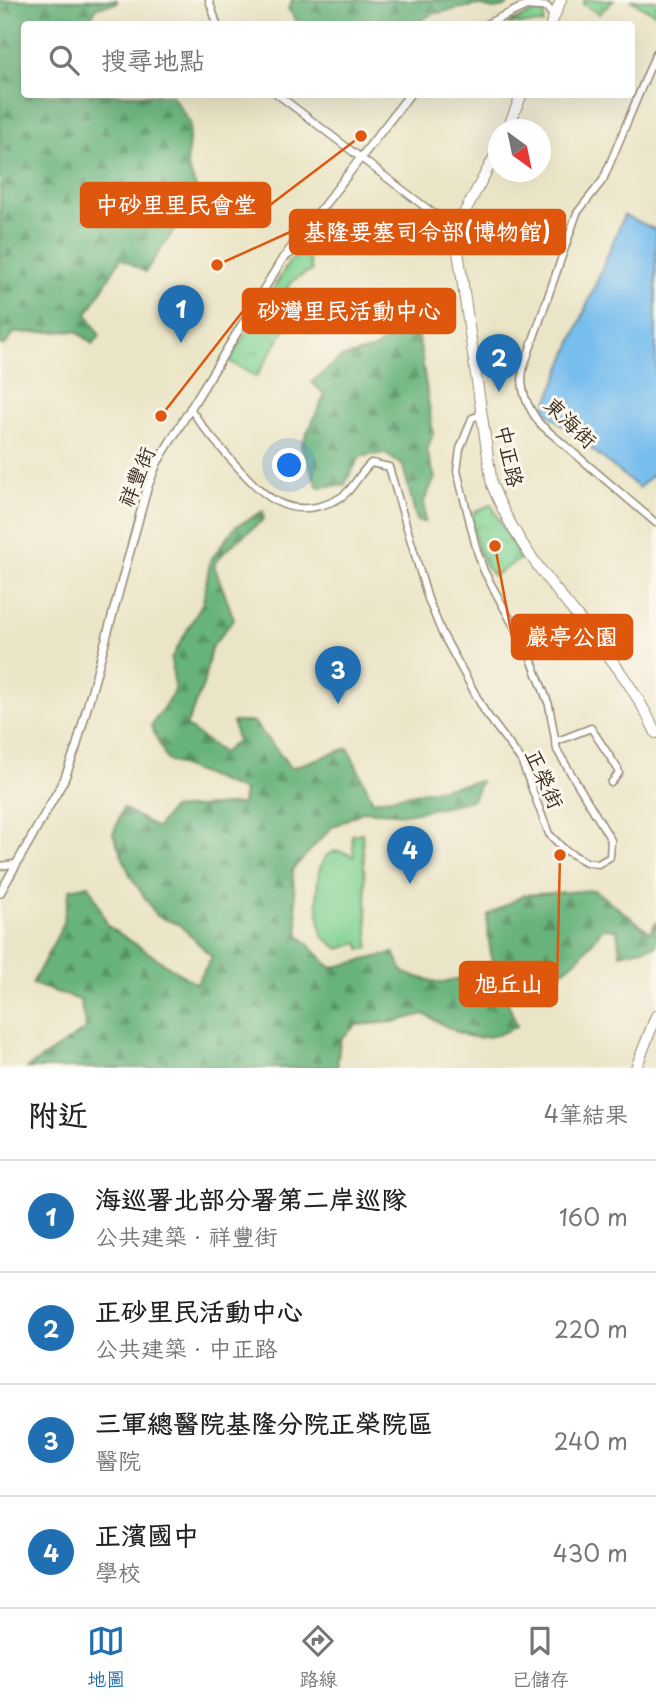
<!DOCTYPE html>
<html lang="zh-TW">
<head>
<meta charset="utf-8">
<style>
  :root { --surface:#fff; --page:#f2f2f2; --text:#222; --muted:#767676; --line:#e0e0e0; --accent:#1f6fb2 }
  body { margin:0; font-family:"Playpen Sans","LXGW WenKai TC",sans-serif; background:var(--page); color:var(--text) }
  .compass { position:absolute; left:488px; top:119px; width:63px; height:63px; border-radius:50%; background:var(--surface); box-shadow:0 7px 28px #0002; rotate:147deg }
  .you { position:absolute; left:290px; top:466px; width:24px; height:24px; margin:-18px; border:5px solid #fff; border-radius:50%; background:#1a73e8; box-shadow:0 0 0 10px #1a73e833 }
  .badge { display:grid; place-items:center; width:46px; height:46px; border-radius:50%; background:var(--accent); color:#fff; font-size:23px; font-weight:700 }
  .pin { position:absolute; translate:-50% -58px; filter:drop-shadow(0 2px 4px #0008) }
  .pin::after { content:''; position:absolute; top:37px; width:24px; height:21px; background:inherit; clip-path:polygon(0 0,100% 0,50% 100%) }
  .list { margin:0; padding:0; list-style:none }
  h2 { display:flex; justify-content:space-between; align-items:center; height:91px; margin:0; padding:0 28px; font-size:30px }
  h2 small { font-size:23px; font-weight:400; color:var(--muted) }
  .list li { display:grid; grid-template-columns:46px 1fr auto; gap:21px; align-items:center; box-sizing:border-box; height:112px; padding:0 28px; border-top:2px solid var(--line) }
  .list b { display:block; font-size:26px; white-space:nowrap }
  .list p { margin:0; font-size:23px; white-space:nowrap; color:var(--muted) }
  .list em { font-size:23px; font-style:normal; color:var(--muted) }
  .icon { flex:none; width:38px; height:38px; fill:none; stroke:currentColor; stroke-width:2; stroke-linecap:round; stroke-linejoin:round }
  .map { position:relative; flex:none; width:656px; height:1068px; overflow:hidden }
  .search { position:absolute; background:var(--surface); box-shadow:0 7px 28px #0002; left:21px; right:21px; top:21px; height:77px; display:flex; align-items:center; gap:18px; box-sizing:border-box; padding:0 24px; border-radius:7px; color:var(--muted); font-size:26px }
  .sheet { height:539px; background:var(--surface) }
  nav { display:flex; justify-content:space-around; align-items:center; box-sizing:border-box; height:98px; border-top:2px solid var(--line); background:var(--surface); font-size:19px; color:var(--muted) }
  nav a { display:grid; justify-items:center; gap:4px }
  nav .on { color:var(--accent) }
  .map>svg:first-child { display:block }
  .forest { fill:url(#forest-firs); stroke:#516e4d; stroke-width:2 }
  .park { fill:url(#park-crowns); stroke:#5d7e58; stroke-width:2 }
  .garden { fill:#7fd192; stroke:#5d7e58; stroke-width:2 }
  .water { fill:#77bdee; stroke:#597486; stroke-width:2 }
  .lines { fill:none; stroke-linecap:round; stroke-linejoin:round }
  .minor-casing { stroke:#938872; stroke-width:9 }
  .tertiary-casing { stroke:#938872; stroke-width:10 }
  .primary-casing { stroke:#938872; stroke-width:12 }
  .minor { stroke:#fff; stroke-width:6 }
  .tertiary { stroke:#fff; stroke-width:7 }
  .primary { stroke:#fff; stroke-width:10 }
  .labels { text-anchor:middle; stroke-width:6; stroke-linejoin:round; paint-order:stroke }
  .street-label { font-size:21px; fill:#3b2a1e; stroke:#fbf7ec }
  .leader { fill:none; stroke:#df570d; stroke-width:2.5 }
  .callout-dot { fill:#df570d; stroke:#fbf7ec; stroke-width:2.5 }
  .callout { fill:#df570d; stroke:#df570d; stroke-width:2.5 }
  .callout-label { font-size:23px; text-anchor:middle; font-weight:bold; fill:#fff }
</style>
</head>
<body>
<div class="map">
<svg width="656" height="1068" viewBox="0 0 656 1068">
  <defs>
    <pattern id="forest-firs" width="22" height="20" patternUnits="userSpaceOnUse" patternTransform="scale(1.75)"><rect width="22" height="20" fill="#67b37c"/><path d="M5 1l3.5 6h-7zM16 11l3.5 6h-7z" fill="#569265"/></pattern>
    <pattern id="park-crowns" width="20" height="18" patternUnits="userSpaceOnUse" patternTransform="scale(1.75)"><rect width="20" height="18" fill="#7fd192"/><path d="M2 6a3 3 0 1 1 6 0M12 15a3 3 0 1 1 6 0" fill="none" stroke="#69aa77"/></pattern>
  </defs>
  <rect width="100%" height="100%" fill="#fbf7ec"/>
  <filter id="ink" filterUnits="userSpaceOnUse"><feTurbulence type="fractalNoise" baseFrequency=".0143" numOctaves="2"/><feDisplacementMap in="SourceGraphic" scale="14" xChannelSelector="R" yChannelSelector="G"/><feConvolveMatrix kernelMatrix="1 2 1 2 8 2 1 2 1" color-interpolation-filters="sRGB"/></filter>
  <filter id="wash" filterUnits="userSpaceOnUse"><feTurbulence type="fractalNoise" baseFrequency=".00686" numOctaves="4" result="noise"/><feDisplacementMap in="SourceGraphic" scale="28" xChannelSelector="R" yChannelSelector="G"/><feGaussianBlur stdDeviation="1.57" result="paint"/><feColorMatrix in="noise" values="0 0 0 0 0 0 0 0 0 0 0 0 0 0 0 0 0 1.4 0 .05"/><feComposite in="paint" operator="in"/></filter>
  <g filter="url(#wash)">
    <rect width="100%" height="100%" fill="#ebe5c7"/>
    <!-- forest -->
    <g class="forest">
      <polygon points="0,0 117,0 117,3 97,7 88,24 24,24 24,94 172,95 190,123 187,165 199,195 145,272 121,258 87,314 100,336 92,344 77,331 14,333 5,345 0,345"/>
      <polygon points="292,0 511,0 505,7 493,9 478,5 432,14 415,24 299,24 288,9"/>
      <polygon points="416,318 433,433 427,451 435,478 424,501 425,522 417,521 403,466 384,453 360,457 344,485 318,487 301,446 325,395 312,382 341,358 374,349"/>
      <path d="M 263,511 L 264,519 L 226,550 L 214,565 L 234,619 L 211,648 L 203,686 L 186,726 L 223,753 L 237,741 L 233,722 L 254,722 L 291,768 L 348,748 L 373,801 L 481,781 L 473,800 L 407,814 L 364,811 L 332,827 L 292,870 L 299,935 L 331,968 L 394,953 L 404,973 L 439,983 L 465,978 L 488,982 C 498,960 484,938 488,915 L 524,895 L 594,890 L 650,932 L 656,923 L 656,946 L 620,954 L 617,930 L 603,928 C 576,963 562,983 513,981 L 505,995 L 517,1026 C 476,1049 461,1034 424,1014 L 393,1022 L 356,1025 L 340,1040 L 337,1068 L 27,1068 L 86,1029 L 80,1000 L 32,984 L 62,927 L 70,889 L 89,885 L 108,926 L 196,984 L 212,957 L 180,925 L 157,916 L 131,877 L 113,834 L 123,808 L 157,828 L 171,809 L 242,804 L 244,791 L 167,760 L 151,726 L 175,690 L 171,659 L 203,602 L 210,561 L 235,527 Z"/>
    </g>
    <!-- park -->
    <g class="park">
      <polygon points="585,0 614,0 599,14 583,4"/>
      <polygon points="630,0 656,0 656,14"/>
      <polygon points="538,10 545,14 543,24 507,24"/>
      <path d="M 307,253 L 312,271 C 292,278 284,286 282,307 L 294,314 L 256,377 L 229,361 L 291,259 Z"/>
      <path d="M 491,504 L 520,559 L 494,576 C 478,561 472,534 473,513 Z"/>
    </g>
    <!-- garden -->
    <path class="garden" d="M 362,833 L 369,948 L 360,949 L 359,943 L 339,949 L 322,936 C 317,912 306,830 354,857 L 352,835 Z"/>
    <!-- water -->
    <polygon class="water" points="624,215 656,230 656,471 639,488 544,410"/>
  </g>
  <g filter="url(#ink)">
    <g class="lines">
      <defs>
        <g id="minor">
          <polyline points="209,0 217,24"/>
          <path d="M 656,53 L 603,180 L 577,213 L 524,366 C 518,388 527,406 540,424 L 656,523"/>
          <polyline points="277,94 454,229"/>
          <path d="M 190,408 C 203,429 218,445 234,463 C 263,495 287,522 334,501 C 353,493 357,475 371,463 L 389,467 L 428,599 L 442,633 L 485,712 L 521,760 L 549,834 L 565,850 L 586,862 L 598,864 L 610,857 L 611,840 L 557,750 L 549,705 L 530,656 L 484,571 L 477,551 L 457,471 L 460,449 L 472,418 L 481,415"/>
          <polyline points="555,742 591,728 618,769 619,773 611,783"/>
          <polyline points="0,866 14,864"/>
        </g>
        <g id="tertiary">
          <polyline points="530,6 547,7 554,17"/>
          <polyline points="487,24 538,0"/>
          <polyline points="288,252 410,94"/>
          <polyline points="0,893 64,780 76,748 147,489 157,463 283,258 302,245 368,225 455,230"/>
        </g>
        <g id="primary">
          <polyline points="551,24 561,0"/>
          <polyline points="507,130 522,94"/>
          <path d="M 498,150 L 455,230 L 492,485 C 530,582 614,640 656,733"/>
          <polyline points="636,1068 656,1016"/>
        </g>
      </defs>
      <!-- minor casing -->
      <use href="#minor" class="minor-casing"/>
      <!-- tertiary casing -->
      <use href="#tertiary" class="tertiary-casing"/>
      <!-- primary casing -->
      <use href="#primary" class="primary-casing"/>
      <!-- minor -->
      <use href="#minor" class="minor"/>
      <!-- tertiary -->
      <use href="#tertiary" class="tertiary"/>
      <!-- primary -->
      <use href="#primary" class="primary"/>
    </g>
  </g>
  <g class="labels">
    <!-- street labels -->
    <g class="street-label">
      <text transform="translate(570 423) rotate(44)" y="7">東海街</text>
      <text transform="translate(509 456) rotate(78)" y="7">中正路</text>
      <text transform="translate(137 477) rotate(-68)" y="7">祥豐街</text>
      <text transform="translate(544 779) rotate(66)" y="7">正榮街</text>
    </g>
  </g>
  <!-- callouts -->
  <path class="leader" d="M361 136L270 205M217 265L290 232M161 416L243 311M495 546L512 637M560 855L557 984"/>
  <g class="callout-dot">
    <circle cx="361" cy="136" r="7"/>
    <circle cx="217" cy="265" r="7"/>
    <circle cx="161" cy="416" r="7"/>
    <circle cx="495" cy="546" r="7"/>
    <circle cx="560" cy="855" r="7"/>
  </g>
  <g class="callout">
    <rect x="81" y="183" width="189" height="44" rx="7"/>
    <rect x="290" y="210" width="275" height="44" rx="7"/>
    <rect x="243" y="289" width="212" height="44" rx="7"/>
    <rect x="512" y="615" width="120" height="44" rx="7"/>
    <rect x="460" y="962" width="97" height="44" rx="7"/>
  </g>
  <g class="callout-label">
    <text x="176" y="213">中砂里里民會堂</text>
    <text x="427" y="240">基隆要塞司令部(博物館)</text>
    <text x="349" y="319">砂灣里民活動中心</text>
    <text x="572" y="645">巖亭公園</text>
    <text x="509" y="992">旭丘山</text>
  </g>
</svg>
<svg class="compass" viewBox="-18 -18 36 36"><path d="M0-13l5 13h-10z" fill="#e53935"/><path d="M0 13l5-13h-10z" fill="#767676"/></svg>
<div class="you"></div>
<div class="pin badge" style="left:181px;top:343px">1</div>
<div class="pin badge" style="left:499px;top:392px">2</div>
<div class="pin badge" style="left:338px;top:704px">3</div>
<div class="pin badge" style="left:410px;top:884px">4</div>
<div class="search"><svg class="icon" aria-label="search" viewBox="0 0 24 24"><circle cx="10" cy="10" r="6"/><path d="M15 15l6 6"/></svg>搜尋地點</div>
</div>
<section class="sheet">
<h2>附近<small>4筆結果</small></h2>
<ul class="list">
<li><span class="badge">1</span><div><b>海巡署北部分署第二岸巡隊</b><p>公共建築 · 祥豐街</p></div><em>160 m</em></li>
<li><span class="badge">2</span><div><b>正砂里民活動中心</b><p>公共建築 · 中正路</p></div><em>220 m</em></li>
<li><span class="badge">3</span><div><b>三軍總醫院基隆分院正榮院區</b><p>醫院</p></div><em>240 m</em></li>
<li><span class="badge">4</span><div><b>正濱國中</b><p>學校</p></div><em>430 m</em></li>
</ul>
</section>
<nav>
<a class="on"><svg class="icon" aria-label="map" viewBox="0 0 24 24"><path d="M3 6l6-2 6 2 6-2v14l-6 2-6-2-6 2zM9 4v14M15 6v14"/></svg>地圖</a>
<a><svg class="icon" aria-label="directions" viewBox="0 0 24 24"><path d="M12 3l9 9-9 9-9-9zM9 14v-3h6M13 9l2 2-2 2"/></svg>路線</a>
<a><svg class="icon" aria-label="saved" viewBox="0 0 24 24"><path d="M7 4h10v16l-5-4-5 4z"/></svg>已儲存</a>
</nav>
</body>
</html>
